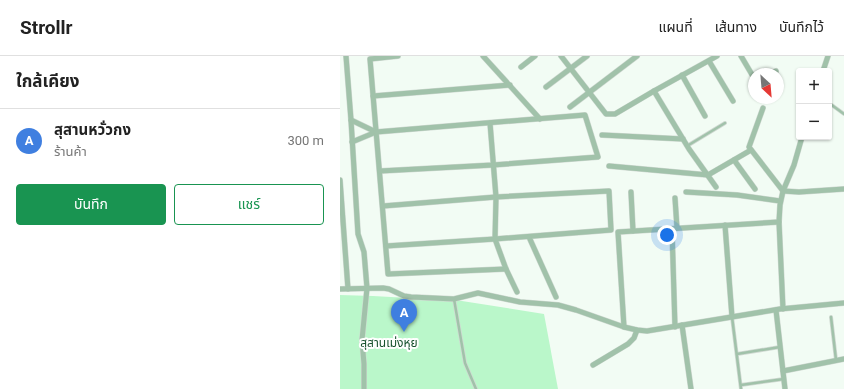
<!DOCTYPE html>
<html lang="th">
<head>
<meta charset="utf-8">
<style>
  :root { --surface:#fff; --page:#f6f6f6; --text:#222; --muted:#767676; --line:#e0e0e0; --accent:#199451 }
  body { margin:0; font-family:Roboto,"Noto Sans Thai",sans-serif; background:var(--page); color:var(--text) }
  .controls { position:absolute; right:12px; top:12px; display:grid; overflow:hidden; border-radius:4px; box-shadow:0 1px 3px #0004 }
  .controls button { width:36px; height:36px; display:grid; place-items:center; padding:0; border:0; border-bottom:1px solid var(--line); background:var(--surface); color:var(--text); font:20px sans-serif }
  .compass { position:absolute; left:408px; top:12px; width:36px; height:36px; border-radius:50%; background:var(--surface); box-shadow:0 1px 3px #0004; rotate:154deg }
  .you { position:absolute; left:327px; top:179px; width:14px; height:14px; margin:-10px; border:3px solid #fff; border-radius:50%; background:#1a73e8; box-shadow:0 0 0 6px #1a73e833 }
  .badge { display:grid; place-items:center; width:26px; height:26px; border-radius:50%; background:var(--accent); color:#fff; font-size:13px; font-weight:700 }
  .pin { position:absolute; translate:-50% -33px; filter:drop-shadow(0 1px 2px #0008) }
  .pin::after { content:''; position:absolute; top:21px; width:14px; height:12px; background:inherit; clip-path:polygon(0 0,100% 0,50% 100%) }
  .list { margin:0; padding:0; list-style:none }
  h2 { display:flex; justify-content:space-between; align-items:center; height:52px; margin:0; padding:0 16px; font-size:17px }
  h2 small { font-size:13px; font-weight:400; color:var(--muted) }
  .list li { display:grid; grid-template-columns:26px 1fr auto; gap:12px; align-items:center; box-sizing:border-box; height:64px; padding:0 16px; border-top:1px solid var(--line) }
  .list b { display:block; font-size:15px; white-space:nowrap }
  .list p { margin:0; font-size:13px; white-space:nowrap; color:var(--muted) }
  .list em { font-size:13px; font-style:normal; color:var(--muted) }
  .actions { display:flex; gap:8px; padding:12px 16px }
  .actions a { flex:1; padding:9px 0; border:1px solid var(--accent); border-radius:4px; text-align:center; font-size:14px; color:var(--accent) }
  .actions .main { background:var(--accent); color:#fff }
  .map { position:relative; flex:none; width:504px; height:333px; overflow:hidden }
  header { display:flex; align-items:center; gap:24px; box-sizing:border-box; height:56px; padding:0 20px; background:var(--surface); border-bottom:1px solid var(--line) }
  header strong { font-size:19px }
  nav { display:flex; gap:22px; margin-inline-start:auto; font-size:14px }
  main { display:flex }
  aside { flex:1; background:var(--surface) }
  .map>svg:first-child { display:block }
  .green { fill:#baf7ca }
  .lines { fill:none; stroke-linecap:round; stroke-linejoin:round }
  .service-casing { stroke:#d0d9d2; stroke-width:4 }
  .minor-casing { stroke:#d0d9d2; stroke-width:6 }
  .service { stroke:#a1c2aa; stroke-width:2.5 }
  .minor { stroke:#a1c2aa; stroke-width:5 }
  .labels { text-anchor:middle; stroke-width:4; stroke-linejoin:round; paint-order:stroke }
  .park-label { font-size:12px; fill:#17512d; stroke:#fff }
</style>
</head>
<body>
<header>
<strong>Strollr</strong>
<nav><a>แผนที่</a><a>เส้นทาง</a><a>บันทึกไว้</a></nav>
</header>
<main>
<aside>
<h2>ใกล้เคียง<small></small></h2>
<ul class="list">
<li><span class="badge" style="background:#3f7fe0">A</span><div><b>สุสานหวั่วกง</b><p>ร้านค้า</p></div><em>300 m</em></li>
</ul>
<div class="actions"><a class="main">บันทึก</a><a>แชร์</a></div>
</aside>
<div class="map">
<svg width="504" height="333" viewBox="0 0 504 333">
  <rect width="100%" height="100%" fill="#f2fcf4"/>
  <!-- green -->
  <polygon class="green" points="0,239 33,240 122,245 204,258 218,333 0,333"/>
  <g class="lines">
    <defs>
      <g id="service">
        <polyline points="489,47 504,58"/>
        <polyline points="347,90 385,67"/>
        <polyline points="114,243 125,307 136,333"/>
        <polyline points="392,261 401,333"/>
        <polyline points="491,261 496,304"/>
        <polyline points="397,298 440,291"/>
        <polyline points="401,329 444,323"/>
      </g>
      <g id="minor">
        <polyline points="6,0 11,64 18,178 24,196 27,232 22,284 24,308 24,333"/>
        <polyline points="58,0 30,3 48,218 166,213"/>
        <polyline points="143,0 200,63"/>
        <polyline points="221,0 266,58 275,58 314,35 377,0"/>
        <polyline points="401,0 414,22"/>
        <polyline points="369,5 393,45"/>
        <polyline points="181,11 195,0"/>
        <polyline points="483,15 488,0"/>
        <polyline points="430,18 436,15"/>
        <polyline points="342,19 365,60"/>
        <polyline points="206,31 247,0"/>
        <polyline points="314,35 349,93 376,131"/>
        <polyline points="33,40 170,29"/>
        <polyline points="230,51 297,0"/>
        <polyline points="423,52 409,91 443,135 459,136 504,133"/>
        <polyline points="11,64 36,76 12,86"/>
        <polyline points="150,67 156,141 155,183 166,213 177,236"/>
        <polyline points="36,76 245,59 258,101 153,109 40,115"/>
        <polyline points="262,79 343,83"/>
        <polyline points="394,104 415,133"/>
        <polyline points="269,110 368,119 411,94"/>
        <polyline points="0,124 8,233"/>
        <polyline points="291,136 293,175"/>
        <polyline points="346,136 397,139 440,145"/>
        <polyline points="335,142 337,172"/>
        <polyline points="43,150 156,141 269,135 271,174 155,183 46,190"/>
        <polyline points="385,169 392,261"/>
        <polyline points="332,173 335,271"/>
        <polyline points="189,181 216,241"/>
        <polyline points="0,233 43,232 49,233 64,240 71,241 114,243 138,237 180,246 218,249 236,254 284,271 297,274 307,275 440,253 504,247"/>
        <polyline points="443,253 439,166 440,149 443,135 454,109 462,81"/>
        <polyline points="436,254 445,333"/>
        <polyline points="342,269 351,333"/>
        <polyline points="284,271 278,176 439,166"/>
        <polyline points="253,309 288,288 294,282 297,274"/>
        <polyline points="443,315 504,303"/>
      </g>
    </defs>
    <!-- service casing -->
    <use href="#service" class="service-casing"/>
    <!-- minor casing -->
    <use href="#minor" class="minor-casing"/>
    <!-- service -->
    <use href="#service" class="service"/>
    <!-- minor -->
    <use href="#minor" class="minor"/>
  </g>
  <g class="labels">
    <!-- park labels -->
    <g class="park-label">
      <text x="49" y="291">สุสานเม่งหุย</text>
    </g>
  </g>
</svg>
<div class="controls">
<button>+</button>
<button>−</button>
</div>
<svg class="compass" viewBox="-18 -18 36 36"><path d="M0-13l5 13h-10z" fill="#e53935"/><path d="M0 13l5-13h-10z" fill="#767676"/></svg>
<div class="you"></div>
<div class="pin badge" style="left:64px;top:276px;background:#3f7fe0">A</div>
</div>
</main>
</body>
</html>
